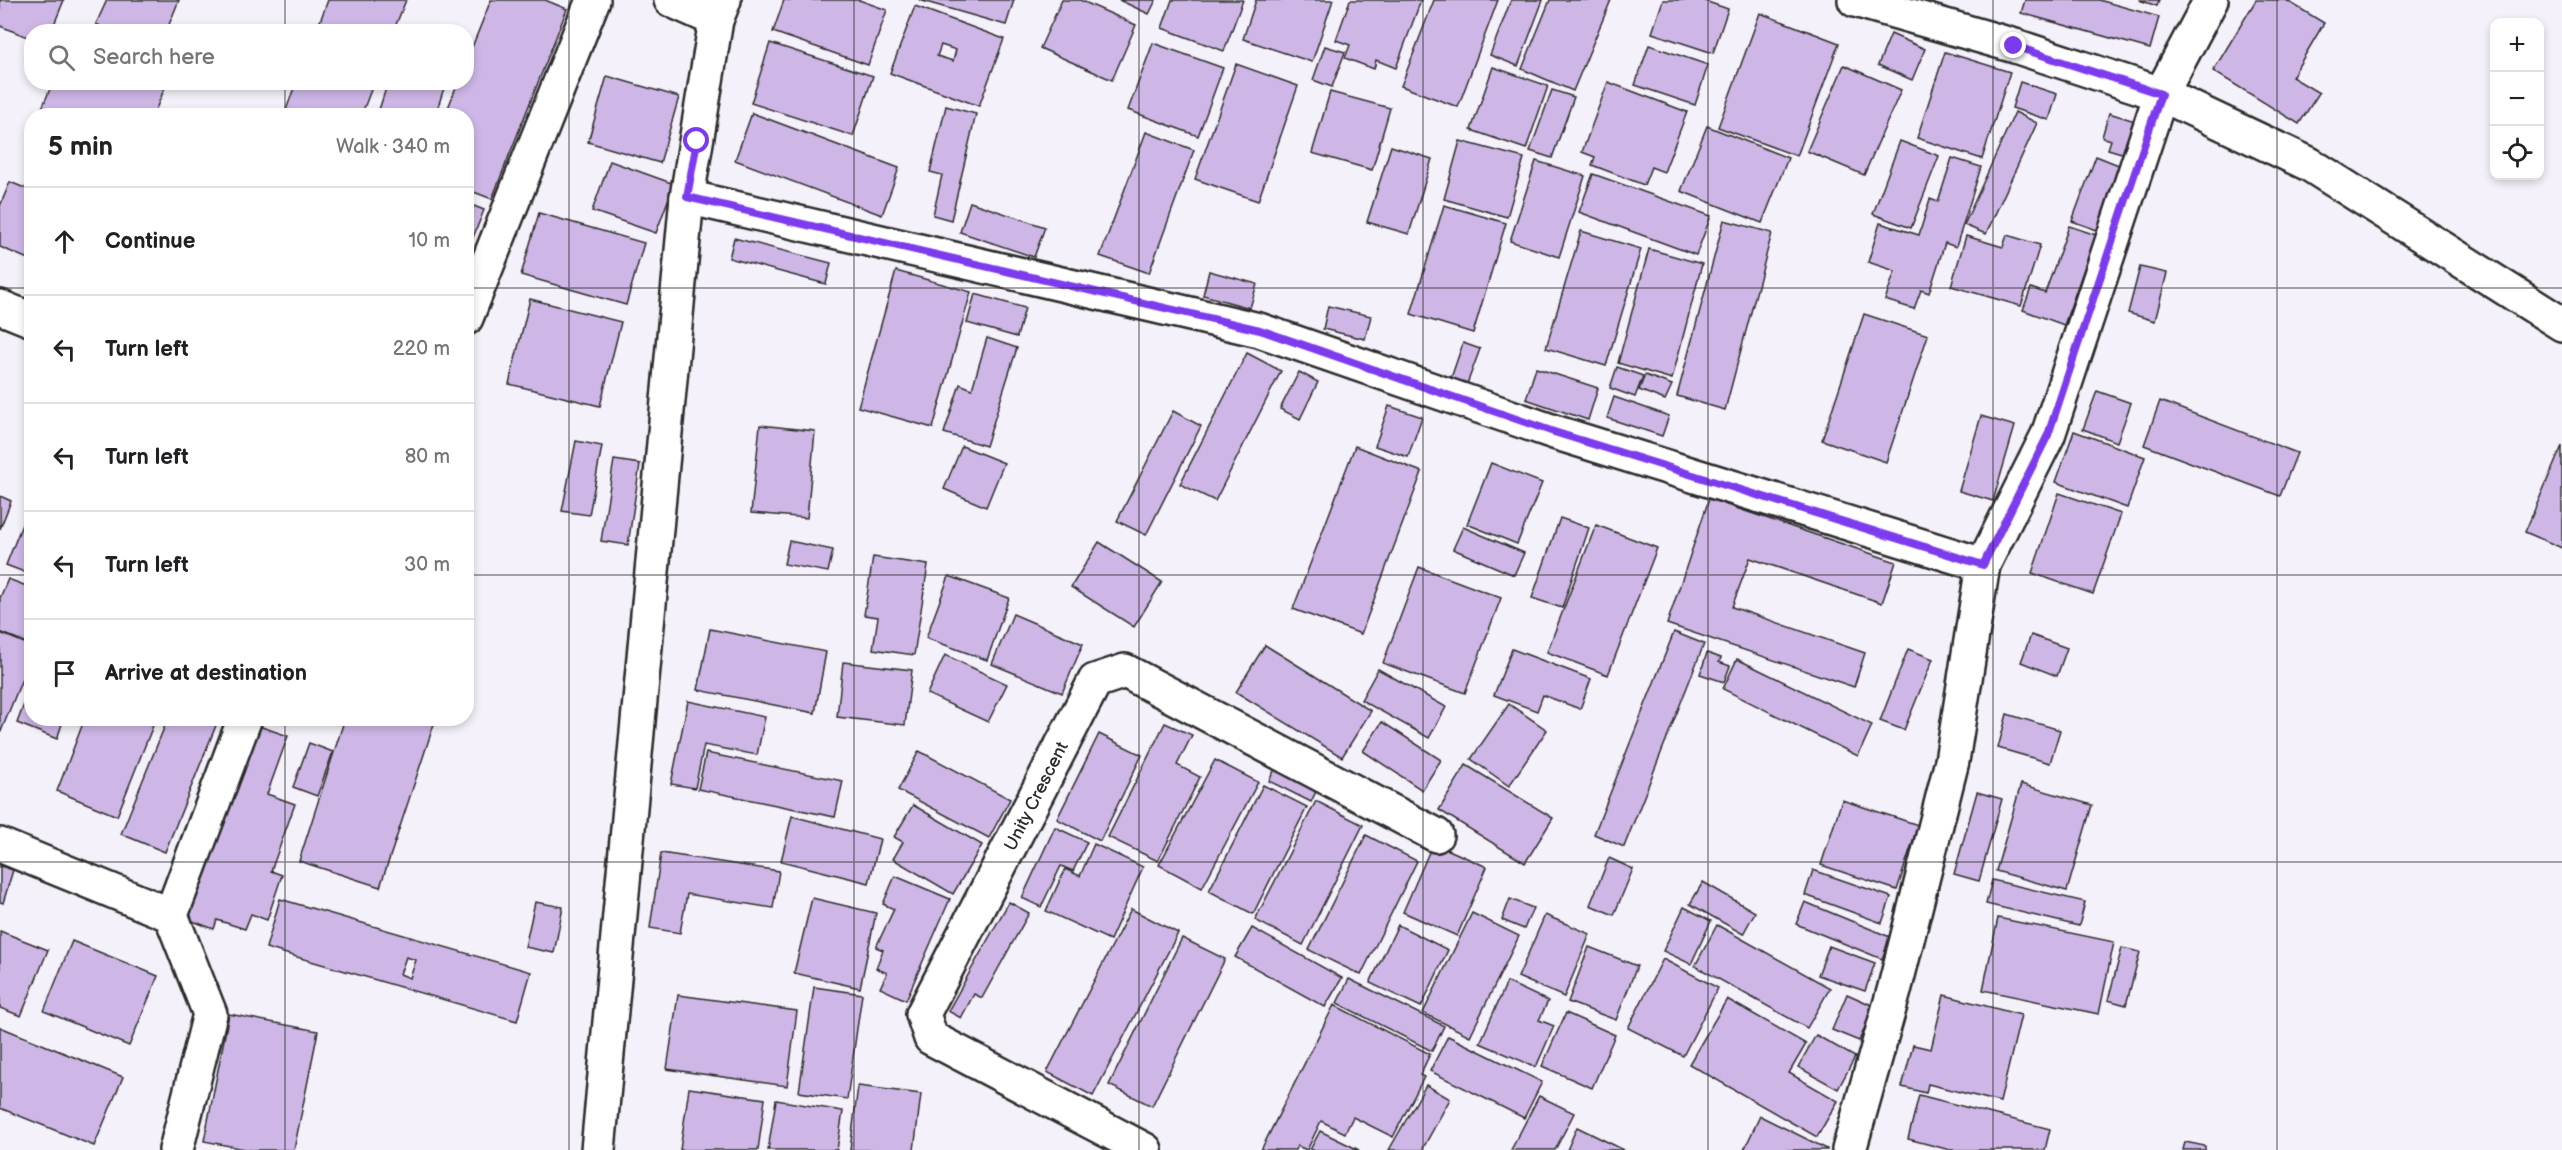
<!DOCTYPE html>
<html lang="en">
<head>
<meta charset="utf-8">
<style>
  :root { --surface:#fff; --page:#f6f6f6; --text:#202124; --muted:#757577; --line:#e0e0e0 }
  body { margin:0; font-family:"Balsamiq Sans",sans-serif; background:var(--page); color:var(--text) }
  .controls { position:absolute; right:18px; top:18px; display:grid; overflow:hidden; border-radius:12px; box-shadow:0 3px 9px #0003 }
  .controls button { width:54px; height:54px; display:grid; place-items:center; padding:0; border:0; border-bottom:2px solid var(--line); background:var(--surface); color:var(--text); font:30px sans-serif }
  .stop { position:absolute; width:18px; height:18px; margin:-14px; border:4px solid #7c3aed; border-radius:50%; background:#fff }
  .stop.end { background:#7c3aed; border-color:#fff; box-shadow:0 2px 6px #0008 }
  .list { margin:0; padding:0; list-style:none }
  h2 { display:flex; justify-content:space-between; align-items:center; height:78px; margin:0; padding:0 24px; font-size:26px }
  h2 small { font-size:20px; font-weight:400; color:var(--muted) }
  .list li { display:grid; grid-template-columns:39px 1fr auto; gap:18px; align-items:center; box-sizing:border-box; height:108px; padding:0 24px; border-top:2px solid var(--line) }
  .list b { display:block; font-size:22px; white-space:nowrap }
  .list em { font-size:20px; font-style:normal; color:var(--muted) }
  .icon { flex:none; width:33px; height:33px; fill:none; stroke:currentColor; stroke-width:2; stroke-linecap:round; stroke-linejoin:round }
  .map { position:relative; flex:none; width:2562px; height:1150px; overflow:hidden }
  .search { position:absolute; background:var(--surface); box-shadow:0 3px 9px #0003; left:24px; top:24px; width:450px; height:66px; display:flex; align-items:center; gap:15px; box-sizing:border-box; padding:0 21px; border-radius:24px; color:var(--muted); font-size:22px }
  .panel { position:absolute; background:var(--surface); box-shadow:0 3px 9px #0003; left:24px; top:108px; width:450px; height:618px; border-radius:24px }
  .map>svg:first-child { display:block }
  .building { fill:#ceb7e7; stroke:#2b2b2b; stroke-width:1.5; fill-rule:evenodd }
  .lines { fill:none; stroke-linecap:round; stroke-linejoin:round }
  .minor-casing { stroke:#2b2b2b; stroke-width:38 }
  .minor { stroke:#fff; stroke-width:33 }
  .route { stroke:#7c3aed; stroke-width:8 }
  .grid { fill:none; stroke:#2b2b2b; stroke-width:1.5; stroke-opacity:0.55 }
  .labels { text-anchor:middle; stroke-width:4.5; stroke-linejoin:round; paint-order:stroke }
  .street-label { font-size:18px; fill:#2b2b2b; stroke:#fff }
</style>
</head>
<body>
<div class="map">
<svg width="2562" height="1150" viewBox="0 0 2562 1150">
  <rect width="100%" height="100%" fill="#f5f1fa"/>
  <filter id="ink" filterUnits="userSpaceOnUse"><feTurbulence type="fractalNoise" baseFrequency=".0167" numOctaves="2"/><feDisplacementMap in="SourceGraphic" scale="12" xChannelSelector="R" yChannelSelector="G"/><feConvolveMatrix kernelMatrix="1 2 1 2 8 2 1 2 1" color-interpolation-filters="sRGB"/></filter>
  <g filter="url(#ink)">
    <!-- building -->
    <g class="building">
      <polygon points="0,0 64,0 51,32 32,32 32,39 0,26"/>
      <polygon points="107,0 179,0 166,32 113,32 96,24"/>
      <polygon points="328,0 406,0 393,32 316,32"/>
      <polygon points="491,0 545,0 567,9 492,199 466,189 466,116 445,116 458,82 466,82 466,62"/>
      <polygon points="784,0 859,0 887,10 868,65 773,32"/>
      <polygon points="919,0 1014,0 1006,25"/>
      <polygon points="1062,0 1080,0 1136,25 1112,80 1040,48"/>
      <polygon points="1119,0 1156,0 1149,14"/>
      <polygon points="1172,0 1243,0 1224,51 1162,28"/>
      <polygon points="1256,0 1333,0 1312,62 1243,39"/>
      <polygon points="1350,0 1421,0 1396,68 1376,60 1374,69 1345,58 1350,45 1336,40"/>
      <polygon points="1434,0 1498,0 1458,107 1401,86"/>
      <polygon points="1511,0 1543,0 1518,66 1490,55"/>
      <polygon points="1550,0 1611,0 1573,91 1522,69"/>
      <polygon points="1663,0 1702,0 1728,9 1713,53 1652,33"/>
      <polygon points="2025,0 2099,0 2159,17 2150,49 2021,13"/>
      <polygon points="2139,0 2159,0 2157,6"/>
      <polygon points="2256,0 2286,0 2324,23 2292,77 2319,93 2299,124 2213,71"/>
      <path d="M 915,6 L 1004,39 L 979,106 L 890,73 ZM 941,45 L 956,50 L 953,61 L 937,56 Z"/>
      <polygon points="1760,13 1839,43 1797,156 1718,127"/>
      <polygon points="1891,34 1925,49 1912,80 1878,65"/>
      <polygon points="770,43 873,76 853,136 751,103"/>
      <polygon points="1153,43 1223,68 1198,136 1128,110"/>
      <polygon points="1649,45 1708,65 1695,105 1635,85"/>
      <polygon points="1325,46 1345,52 1332,87 1313,80"/>
      <polygon points="1945,52 2010,72 1982,159 1917,138"/>
      <polygon points="1236,64 1298,86 1258,201 1195,179"/>
      <polygon points="1844,65 1901,90 1864,175 1807,151"/>
      <polygon points="1493,67 1548,86 1526,149 1471,130"/>
      <polygon points="607,76 679,97 660,163 588,142"/>
      <polygon points="53,82 160,82 166,85 153,116 60,116 42,108"/>
      <polygon points="296,82 374,82 361,116 284,116"/>
      <polygon points="388,82 439,82 445,85 435,116 377,116"/>
      <polygon points="1608,82 1687,112 1664,172 1651,167 1644,185 1592,165 1595,157 1582,152"/>
      <polygon points="2020,82 2057,94 2049,120 2012,108"/>
      <polygon points="1552,90 1574,97 1552,158 1530,151"/>
      <polygon points="1330,92 1390,108 1372,170 1312,153"/>
      <polygon points="946,106 976,114 951,220 933,215 942,175 930,172"/>
      <polygon points="2015,112 2037,123 1986,234 1964,225"/>
      <polygon points="752,113 899,168 882,215 735,160"/>
      <polygon points="2109,113 2135,121 2125,154 2108,149 2111,140 2102,137"/>
      <polygon points="1707,126 1788,158 1762,223 1681,191"/>
      <polygon points="1146,132 1194,150 1149,273 1100,256"/>
      <polygon points="1460,141 1524,158 1507,217 1444,199"/>
      <polygon points="1900,141 1939,156 1911,228 1873,214"/>
      <polygon points="1391,146 1432,159 1409,234 1367,222"/>
      <polygon points="2096,156 2121,166 2097,230 2072,221"/>
      <polygon points="1952,158 1981,167 1956,247 1945,243 1929,293 1921,290 1914,309 1885,300 1895,271 1868,262 1880,223 1919,235 1930,199 1938,202"/>
      <polygon points="610,161 674,184 656,233 592,211"/>
      <polygon points="1536,161 1585,176 1559,257 1510,241"/>
      <polygon points="1593,174 1711,216 1696,255 1579,212"/>
      <polygon points="10,182 32,191 32,250 28,259 0,247 0,206"/>
      <polygon points="970,202 1045,227 1034,257 960,232"/>
      <polygon points="466,203 484,210 466,255"/>
      <polygon points="1444,205 1506,223 1473,333 1411,314"/>
      <polygon points="539,213 644,243 626,305 521,275"/>
      <polygon points="1724,220 1772,233 1725,410 1677,396"/>
      <polygon points="2069,226 2096,235 2064,325 2023,310 2031,288 2045,293"/>
      <polygon points="1581,231 1641,249 1606,366 1546,348"/>
      <polygon points="2007,235 2040,245 2021,306 1951,286 1966,236 2003,247"/>
      <polygon points="734,238 831,263 826,284 729,258"/>
      <polygon points="1649,249 1702,264 1672,379 1618,363"/>
      <polygon points="2140,267 2167,273 2155,321 2128,313"/>
      <polygon points="896,271 971,292 933,428 858,407"/>
      <polygon points="1209,271 1257,284 1250,308 1203,295"/>
      <polygon points="975,294 1025,308 1017,337 967,323"/>
      <polygon points="530,299 621,322 600,406 509,384"/>
      <polygon points="1328,306 1371,316 1365,339 1323,329"/>
      <polygon points="1864,314 1928,335 1886,462 1822,440"/>
      <polygon points="987,338 1017,348 986,446 944,433 960,384 972,389"/>
      <polygon points="1463,343 1480,349 1467,384 1451,378"/>
      <polygon points="1247,353 1281,371 1215,501 1180,484"/>
      <polygon points="1617,367 1643,376 1635,397 1610,388"/>
      <polygon points="1536,368 1598,388 1588,420 1526,399"/>
      <polygon points="1299,372 1318,382 1300,419 1280,409"/>
      <polygon points="1645,375 1672,385 1665,400 1639,390"/>
      <polygon points="2097,391 2131,403 2117,442 2083,429"/>
      <polygon points="1614,397 1669,416 1662,436 1607,418"/>
      <polygon points="2160,401 2297,453 2280,496 2144,445"/>
      <polygon points="1389,406 1422,417 1408,457 1375,446"/>
      <polygon points="1173,411 1201,426 1146,535 1117,521"/>
      <polygon points="1981,416 2015,426 1993,501 1959,491"/>
      <polygon points="760,425 815,431 807,518 751,513"/>
      <polygon points="2074,431 2145,457 2127,508 2056,482"/>
      <polygon points="576,441 602,446 589,515 562,511"/>
      <polygon points="962,446 1004,463 986,507 944,489"/>
      <polygon points="1355,446 1422,472 1361,634 1293,609"/>
      <polygon points="2562,446 2562,548 2525,532"/>
      <polygon points="614,460 640,464 628,545 601,541"/>
      <polygon points="1491,463 1542,483 1517,544 1467,524"/>
      <polygon points="2059,493 2121,514 2093,594 2032,573"/>
      <polygon points="0,496 11,501 0,529"/>
      <polygon points="1709,499 1896,562 1882,603 1750,558 1732,607 1865,653 1854,687 1667,624"/>
      <polygon points="1560,518 1589,528 1562,608 1532,598"/>
      <polygon points="23,522 32,526 32,575 6,565"/>
      <polygon points="1596,525 1657,548 1608,675 1547,652"/>
      <polygon points="1463,527 1524,553 1514,575 1453,549"/>
      <polygon points="789,541 833,550 828,572 784,564"/>
      <polygon points="1099,542 1162,582 1134,627 1071,587"/>
      <polygon points="873,557 928,565 914,655 873,649 878,617 864,615"/>
      <polygon points="1419,567 1501,598 1465,693 1383,663"/>
      <polygon points="949,576 1009,598 987,660 926,638"/>
      <polygon points="8,579 32,588 32,645 0,632 0,598"/>
      <polygon points="1013,614 1083,644 1062,693 992,664"/>
      <polygon points="710,629 826,652 815,713 698,690"/>
      <polygon points="1674,632 1704,644 1624,847 1594,834"/>
      <polygon points="0,633 32,646 32,654 0,734"/>
      <polygon points="2031,635 2067,648 2057,676 2021,662"/>
      <polygon points="1265,645 1371,711 1342,757 1236,692"/>
      <polygon points="1512,649 1591,679 1580,709 1543,695 1537,711 1494,695"/>
      <polygon points="1908,649 1933,659 1904,730 1880,721"/>
      <polygon points="1707,653 1721,658 1719,662 1730,666 1724,682 1700,674"/>
      <polygon points="945,655 1007,684 988,722 927,694"/>
      <polygon points="1737,659 1872,725 1858,756 1723,689"/>
      <polygon points="843,662 912,670 905,725 837,717"/>
      <polygon points="1378,669 1446,707 1429,738 1361,700"/>
      <polygon points="29,691 32,692 32,718 64,718 57,739 17,723"/>
      <polygon points="688,701 765,717 757,755 704,745 695,788 671,784"/>
      <polygon points="1509,704 1547,730 1509,786 1471,759"/>
      <polygon points="2007,714 2060,730 2050,763 1998,748"/>
      <polygon points="85,718 156,718 117,816 57,791"/>
      <polygon points="168,718 219,718 165,852 121,834"/>
      <polygon points="345,718 436,718 380,887 299,861"/>
      <polygon points="1382,722 1441,760 1422,790 1363,751"/>
      <polygon points="1165,723 1192,735 1177,765 1200,777 1158,861 1108,837"/>
      <polygon points="256,725 288,736 267,794 295,804 271,871 282,875 267,920 251,914 245,929 217,920 214,929 187,919"/>
      <polygon points="1099,734 1142,755 1100,841 1057,819"/>
      <polygon points="309,743 333,752 317,796 293,787"/>
      <polygon points="919,751 1010,799 989,838 898,790"/>
      <polygon points="706,753 843,781 835,817 698,789"/>
      <polygon points="1215,760 1258,782 1202,888 1159,865"/>
      <polygon points="1277,765 1319,785 1311,802 1269,781"/>
      <polygon points="1466,765 1553,818 1525,863 1439,810"/>
      <polygon points="2021,784 2092,805 2067,891 1996,871"/>
      <polygon points="1263,785 1307,807 1253,914 1209,891"/>
      <polygon points="1977,792 2002,799 1979,881 1954,874"/>
      <polygon points="1842,800 1918,825 1897,890 1821,865"/>
      <polygon points="1316,801 1363,825 1303,945 1255,920"/>
      <polygon points="913,805 982,845 953,894 893,859 903,842 894,837"/>
      <polygon points="792,816 880,839 869,883 781,861"/>
      <polygon points="1055,827 1087,842 1073,871 1061,866 1041,907 1022,898"/>
      <polygon points="1366,835 1417,861 1361,975 1309,950"/>
      <polygon points="1433,843 1487,867 1457,936 1403,912"/>
      <polygon points="1094,844 1143,867 1110,940 1046,911 1065,869 1080,876"/>
      <polygon points="661,853 779,871 773,908 687,894 680,933 650,928"/>
      <polygon points="1609,858 1633,869 1614,915 1590,905"/>
      <polygon points="0,866 13,870 3,903 0,902"/>
      <polygon points="1813,870 1891,897 1882,923 1805,895"/>
      <polygon points="895,876 950,899 906,1000 880,988 887,973 876,968 883,950 876,947 894,909 883,904"/>
      <polygon points="1992,880 2085,902 2079,926 1986,904"/>
      <polygon points="1703,882 1755,912 1743,934 1690,904"/>
      <polygon points="812,898 876,913 860,988 794,973"/>
      <path d="M 280,899 L 531,972 L 517,1021 L 266,948 ZM 406,957 L 416,960 L 410,978 L 400,974 Z"/>
      <polygon points="1510,899 1533,908 1524,929 1502,920"/>
      <polygon points="535,902 563,907 554,953 525,947"/>
      <polygon points="1009,902 1029,913 982,998 974,994 961,1018 948,1011"/>
      <polygon points="1805,902 1890,937 1882,959 1796,924"/>
      <polygon points="1684,907 1711,921 1691,964 1663,951"/>
      <polygon points="1131,909 1178,933 1093,1096 1047,1072"/>
      <polygon points="1472,913 1519,936 1470,1036 1423,1013"/>
      <polygon points="1545,915 1590,934 1564,997 1518,977"/>
      <polygon points="1998,918 2114,942 2099,1014 1983,990"/>
      <polygon points="1398,925 1448,950 1421,1007 1370,983"/>
      <polygon points="1717,925 1830,988 1807,1028 1695,966"/>
      <polygon points="1252,928 1342,978 1325,1007 1235,957"/>
      <polygon points="0,931 48,950 21,1016 0,1008"/>
      <polygon points="1182,938 1225,959 1152,1106 1109,1085"/>
      <polygon points="72,941 158,976 129,1046 44,1011"/>
      <polygon points="1829,946 1875,963 1865,991 1818,975"/>
      <polygon points="1589,947 1637,966 1616,1020 1568,1002"/>
      <polygon points="2122,948 2140,952 2126,1005 2108,1000"/>
      <polygon points="1663,959 1718,988 1683,1056 1628,1028"/>
      <polygon points="1349,979 1444,1026 1432,1051 1337,1003"/>
      <polygon points="1507,982 1548,1001 1539,1020 1554,1026 1536,1067 1480,1043"/>
      <polygon points="814,987 862,994 847,1099 799,1092"/>
      <polygon points="1847,994 1874,1006 1859,1041 1832,1030"/>
      <polygon points="678,995 797,1011 787,1086 667,1069"/>
      <polygon points="1944,995 2021,1015 2000,1102 1928,1084 1926,1093 1902,1087 1913,1045 1931,1049"/>
      <polygon points="1727,999 1806,1044 1789,1073 1838,1101 1817,1137 1689,1064"/>
      <polygon points="1334,1005 1430,1054 1420,1075 1424,1077 1393,1137 1353,1117 1345,1133 1321,1121 1307,1150 1297,1146 1295,1150 1261,1150"/>
      <polygon points="1566,1013 1615,1035 1592,1088 1542,1066"/>
      <polygon points="229,1014 318,1031 294,1150 250,1150 204,1141"/>
      <polygon points="0,1027 123,1077 94,1146 0,1108"/>
      <polygon points="1816,1035 1855,1057 1838,1089 1798,1067"/>
      <polygon points="1448,1036 1542,1082 1524,1118 1430,1071"/>
      <polygon points="1426,1085 1450,1099 1422,1150 1389,1150"/>
      <polygon points="858,1086 921,1094 914,1150 850,1150"/>
      <polygon points="689,1088 765,1099 758,1150 680,1150"/>
      <polygon points="1919,1095 2050,1129 2045,1150 1950,1150 1908,1139"/>
      <polygon points="1539,1096 1574,1113 1555,1150 1511,1150"/>
      <polygon points="776,1100 843,1111 837,1150 768,1150"/>
      <polygon points="1760,1116 1827,1149 1827,1150 1744,1150"/>
      <polygon points="1577,1127 1624,1150 1567,1150"/>
      <polygon points="1320,1131 1359,1150 1310,1150"/>
      <polygon points="2185,1142 2205,1146 2205,1150 2183,1150"/>
    </g>
    <g class="lines">
      <defs>
        <g id="minor">
          <polyline points="671,0 716,20"/>
          <polyline points="1855,0 2015,46 2161,94 2309,164 2562,324"/>
          <polyline points="687,197 1259,330 1554,432 1983,565"/>
          <polyline points="0,307 32,320"/>
          <polyline points="466,318 593,0"/>
          <polyline points="0,845 171,915"/>
          <polyline points="176,1150 210,1014 171,915 245,718"/>
          <polyline points="598,1150 687,197 716,20 724,0"/>
          <polyline points="1145,1150 931,1038 923,1014 1095,681 1125,671 1436,835"/>
          <polyline points="1849,1150 1894,991 1952,761 1983,565 2048,435 2161,94 2211,0"/>
        </g>
      </defs>
      <!-- minor casing -->
      <use href="#minor" class="minor-casing"/>
      <!-- minor -->
      <use href="#minor" class="minor"/>
    </g>
  </g>
  <g class="lines" filter="url(#ink)">
    <!-- route -->
    <polyline class="route" points="697,141 687,197 1260,330 1554,432 1983,565 2048,435 2161,94 2014,46"/>
  </g>
  <!-- grid -->
  <path class="grid" d="M 285,0 L 285,32M 569,0 L 569,1150M 854,0 L 854,1150M 1139,0 L 1139,1150M 1423,0 L 1423,1150M 1708,0 L 1708,1150M 1993,0 L 1993,1150M 2277,0 L 2277,1150M 285,82 L 285,116M 0,288 L 32,288M 466,288 L 2562,288M 0,575 L 32,575M 466,575 L 2562,575M 285,718 L 285,1150M 0,862 L 2562,862"/>
  <g class="labels">
    <!-- street labels -->
    <g class="street-label">
      <text transform="translate(1036 796) rotate(-63)" y="6">Unity Crescent</text>
    </g>
  </g>
</svg>
<div class="controls">
<button>+</button>
<button>−</button>
<button><svg class="icon" aria-label="locate" viewBox="0 0 24 24"><circle cx="12" cy="12" r="6"/><path d="M12 2v4M12 18v4M2 12h4M18 12h4"/></svg></button>
</div>
<div class="stop" style="left:697px;top:141px"></div>
<div class="stop end" style="left:2014px;top:46px"></div>
<div class="search"><svg class="icon" aria-label="search" viewBox="0 0 24 24"><circle cx="10" cy="10" r="6"/><path d="M15 15l6 6"/></svg>Search here</div>
<section class="panel">
<h2>5 min<small>Walk · 340 m</small></h2>
<ul class="list">
<li><svg class="icon" aria-label="ahead" viewBox="0 0 24 24"><path d="M12 20V5M6 11l6-6 6 6"/></svg><div><b>Continue</b></div><em>10 m</em></li>
<li><svg class="icon" aria-label="left" viewBox="0 0 24 24"><path d="M17 20v-9H6M10 6l-5 5 5 5"/></svg><div><b>Turn left</b></div><em>220 m</em></li>
<li><svg class="icon" aria-label="left" viewBox="0 0 24 24"><path d="M17 20v-9H6M10 6l-5 5 5 5"/></svg><div><b>Turn left</b></div><em>80 m</em></li>
<li><svg class="icon" aria-label="left" viewBox="0 0 24 24"><path d="M17 20v-9H6M10 6l-5 5 5 5"/></svg><div><b>Turn left</b></div><em>30 m</em></li>
<li><svg class="icon" aria-label="arrive" viewBox="0 0 24 24"><path d="M6 21V4h12l-3 4 3 4H6"/></svg><div><b>Arrive at destination</b></div></li>
</ul>
</section>
</div>
</body>
</html>
